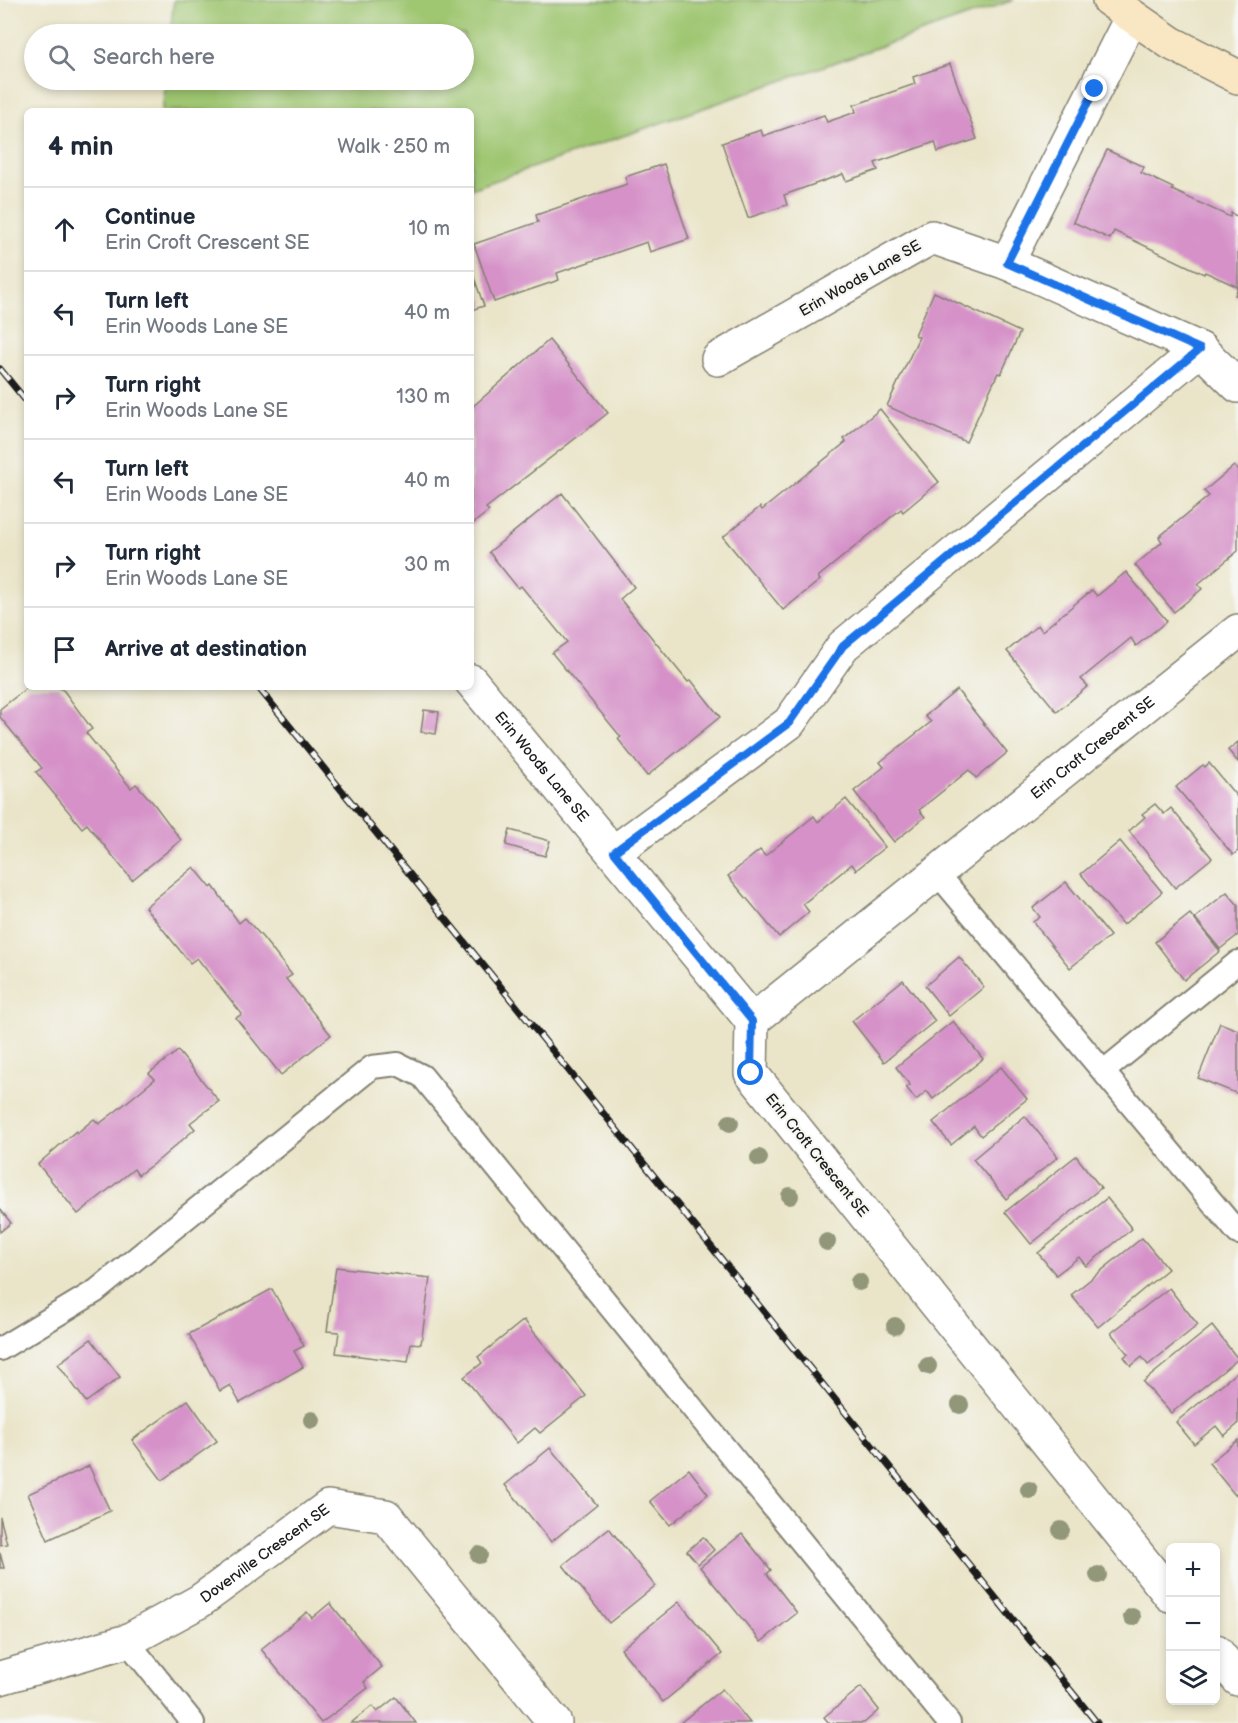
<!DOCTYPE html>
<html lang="en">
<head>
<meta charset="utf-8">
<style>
  :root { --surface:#fff; --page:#f2f2f3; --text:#1f2937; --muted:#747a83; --line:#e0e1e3 }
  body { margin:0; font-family:"Balsamiq Sans",sans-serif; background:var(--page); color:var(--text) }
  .controls { position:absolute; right:18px; bottom:18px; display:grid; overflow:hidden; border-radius:9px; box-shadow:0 3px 9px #0003 }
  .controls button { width:54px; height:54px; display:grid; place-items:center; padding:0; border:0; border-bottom:2px solid var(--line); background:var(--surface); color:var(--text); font:30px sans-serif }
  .stop { position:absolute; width:18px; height:18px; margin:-14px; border:4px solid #1a73e8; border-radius:50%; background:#fff }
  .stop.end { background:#1a73e8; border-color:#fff; box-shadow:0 2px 6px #0008 }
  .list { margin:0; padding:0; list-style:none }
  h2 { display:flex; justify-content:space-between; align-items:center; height:78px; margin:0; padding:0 24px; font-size:26px }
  h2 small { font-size:20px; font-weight:400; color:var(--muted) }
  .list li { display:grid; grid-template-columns:39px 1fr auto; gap:18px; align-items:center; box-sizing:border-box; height:84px; padding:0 24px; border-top:2px solid var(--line) }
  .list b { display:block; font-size:22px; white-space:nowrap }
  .list p { margin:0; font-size:20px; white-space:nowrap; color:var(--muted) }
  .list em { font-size:20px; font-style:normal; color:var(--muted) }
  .icon { flex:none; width:33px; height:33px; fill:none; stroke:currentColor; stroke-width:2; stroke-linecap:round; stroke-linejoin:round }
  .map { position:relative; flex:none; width:1238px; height:1723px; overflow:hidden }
  .search { position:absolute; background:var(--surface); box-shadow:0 3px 9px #0003; left:24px; top:24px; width:450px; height:66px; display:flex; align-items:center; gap:15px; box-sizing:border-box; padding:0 21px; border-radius:33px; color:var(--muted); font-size:22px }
  .panel { position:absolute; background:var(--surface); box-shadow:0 3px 9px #0003; left:24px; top:108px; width:450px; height:582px; border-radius:9px }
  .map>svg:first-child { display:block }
  .green { fill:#9fc671; stroke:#5e7146; stroke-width:1.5 }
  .building { fill:#d591c8 }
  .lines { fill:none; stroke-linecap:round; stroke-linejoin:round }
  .lane-casing { stroke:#838072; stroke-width:26 }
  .street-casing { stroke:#838072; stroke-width:36 }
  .secondary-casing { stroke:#838072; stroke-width:36 }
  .lane { stroke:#fff; stroke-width:22 }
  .street { stroke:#fff; stroke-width:33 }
  .secondary { stroke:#f9e7c3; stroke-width:33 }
  .rail-casing { stroke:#1c1c1c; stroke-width:7 }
  .rail { stroke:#f6f6f2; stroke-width:4.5; stroke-dasharray:14; stroke-linecap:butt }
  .tree { fill:#92977a }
  .route { stroke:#1a73e8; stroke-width:8 }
  .labels { text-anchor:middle; stroke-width:4.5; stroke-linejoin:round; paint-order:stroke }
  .street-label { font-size:15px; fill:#1c1c1c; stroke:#f6f6f2 }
</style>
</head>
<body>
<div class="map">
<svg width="1238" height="1723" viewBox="0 0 1238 1723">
  <rect width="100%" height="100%" fill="#f6f6f2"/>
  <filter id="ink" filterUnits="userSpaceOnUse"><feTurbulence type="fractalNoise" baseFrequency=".0167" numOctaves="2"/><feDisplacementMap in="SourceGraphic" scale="12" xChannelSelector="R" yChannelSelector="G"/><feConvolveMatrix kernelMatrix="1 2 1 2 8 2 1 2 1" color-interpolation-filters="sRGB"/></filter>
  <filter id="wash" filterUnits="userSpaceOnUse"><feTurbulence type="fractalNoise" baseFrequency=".008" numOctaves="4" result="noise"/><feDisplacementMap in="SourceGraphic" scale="24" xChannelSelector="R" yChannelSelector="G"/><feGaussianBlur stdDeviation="1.35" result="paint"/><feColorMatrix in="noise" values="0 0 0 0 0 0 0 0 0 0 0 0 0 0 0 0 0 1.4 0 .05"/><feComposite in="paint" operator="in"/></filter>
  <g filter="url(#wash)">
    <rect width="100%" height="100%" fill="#eae5c9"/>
    <!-- green -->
    <polygon class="green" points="174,0 1014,0 471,189 471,111 162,111 166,80 464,80 464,34 170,34"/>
    <g id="blocks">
      <!-- building -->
      <g class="building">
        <polygon points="950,64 977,139 938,152 935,142 875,163 878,170 846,181 843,174 784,195 787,205 748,218 722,143 761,130 763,136 824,115 827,122 856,112 854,105 915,84 913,77"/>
        <polygon points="1107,150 1144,167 1141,173 1173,188 1172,190 1230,217 1231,213 1238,217 1238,296 1235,295 1238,287 1205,272 1204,274 1114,231 1110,239 1073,222"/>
        <polygon points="664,164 689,239 650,252 647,242 557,273 559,280 494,302 474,244 538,222 536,215 627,184 625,177"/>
        <polygon points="471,269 484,306 471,310"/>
        <polygon points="934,292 1020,332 1001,374 998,373 966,442 887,406 919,337 915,335"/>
        <polygon points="549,340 608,413 486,508 489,511 471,525 471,408"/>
        <polygon points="880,409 939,482 903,512 901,509 818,577 820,580 783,610 723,537 760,507 762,510 846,442 844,439"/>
        <polygon points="1234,466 1238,470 1238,551 1198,584 1202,589 1174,612 1135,565 1162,542 1159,537 1209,496 1204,491"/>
        <polygon points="562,493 634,587 620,599 688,682 691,680 720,717 647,776 618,739 621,737 552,653 567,642 521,586 518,588 489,552"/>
        <polygon points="1126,572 1167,621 1136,646 1131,638 1081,679 1088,686 1057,712 1007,651 1038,625 1042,631 1092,590 1097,596"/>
        <polygon points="28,687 58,687 64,691 92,729 86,733 131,788 136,784 154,804 181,840 132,880 87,824 82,828 36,772 42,768 0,717 0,709"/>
        <polygon points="957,690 1007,753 976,778 969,770 919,810 925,817 894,842 854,791 884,767 880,762 931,722 925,716"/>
        <polygon points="424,710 439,712 436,734 421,732"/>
        <polygon points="1238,742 1238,762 1228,750"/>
        <polygon points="1209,763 1238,798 1238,851 1233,855 1176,787 1203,765 1205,767"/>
        <polygon points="846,799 885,847 856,870 852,864 803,904 809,912 779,937 728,876 760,850 765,856 814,816 818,822"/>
        <polygon points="1155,804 1164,814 1171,808 1212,858 1175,888 1129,831 1145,817 1142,814"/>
        <polygon points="510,830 550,841 545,856 506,845"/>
        <polygon points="1120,841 1162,892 1123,925 1081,874"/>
        <polygon points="194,867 211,888 213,886 239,923 245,918 263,938 292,975 286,979 331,1035 281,1075 236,1018 242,1014 197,958 190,963 145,907"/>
        <polygon points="1066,882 1110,936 1070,968 1033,922 1040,917 1033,908"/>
        <polygon points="1227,892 1238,905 1238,935 1220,949 1195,918"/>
        <polygon points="1190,914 1220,951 1184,980 1155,942"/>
        <polygon points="959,957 984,987 949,1016 925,986"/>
        <polygon points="903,980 935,1021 884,1062 852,1021"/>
        <polygon points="953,1021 983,1059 933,1099 927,1091 916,1100 906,1087 910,1085 896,1067"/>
        <polygon points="1220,1023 1238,1030 1238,1094 1198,1078"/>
        <polygon points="178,1051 219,1101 190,1123 195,1129 160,1159 138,1175 134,1169 78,1214 38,1164 76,1131 77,1133 94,1119 99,1124 116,1111 155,1079 149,1073"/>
        <polygon points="1001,1067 1027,1099 981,1136 974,1126 951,1145 933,1122"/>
        <polygon points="1025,1116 1058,1157 1006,1199 973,1159"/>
        <polygon points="1076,1156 1101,1188 1031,1244 1005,1212"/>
        <polygon points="1107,1198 1132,1229 1086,1266 1079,1257 1056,1275 1038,1253"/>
        <polygon points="0,1209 11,1223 0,1232"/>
        <polygon points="1142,1238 1168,1269 1098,1327 1071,1295"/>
        <polygon points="336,1267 430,1278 421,1344 411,1343 408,1362 336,1353 339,1332 327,1331"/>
        <polygon points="1169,1288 1198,1325 1148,1365 1142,1357 1131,1366 1124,1357 1128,1354 1111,1333"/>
        <polygon points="272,1289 304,1346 294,1351 303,1367 240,1403 230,1385 220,1391 189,1334"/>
        <polygon points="524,1320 586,1396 540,1433 535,1428 517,1443 464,1377 482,1363 478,1357"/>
        <polygon points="1212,1326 1238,1359 1171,1413 1143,1382"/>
        <polygon points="91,1339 120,1377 86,1402 58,1364"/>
        <polygon points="1238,1371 1238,1424 1224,1436 1216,1426 1194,1444 1176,1422"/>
        <polygon points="188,1400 217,1441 162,1480 132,1440"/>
        <polygon points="1238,1440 1238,1492 1235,1495 1209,1463"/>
        <polygon points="550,1448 597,1505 551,1542 505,1485"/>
        <polygon points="89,1466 110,1511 48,1540 28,1494"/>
        <polygon points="689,1469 708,1494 670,1525 650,1501"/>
        <polygon points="0,1517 7,1544 0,1545"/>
        <polygon points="609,1528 655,1586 609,1623 563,1565"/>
        <polygon points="742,1534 771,1570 767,1574 797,1613 761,1642 700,1567"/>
        <polygon points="703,1537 714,1550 698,1564 687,1551"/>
        <polygon points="0,1553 4,1568 0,1568"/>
        <polygon points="679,1602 722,1654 663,1702 621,1649"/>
        <polygon points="330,1603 382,1667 364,1682 368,1688 321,1723 261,1649 307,1612 312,1618"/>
        <polygon points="861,1687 879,1710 864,1723 829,1723 824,1717"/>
        <polygon points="722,1689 750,1723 680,1723"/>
        <polygon points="396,1697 416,1723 351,1723 372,1706 377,1712"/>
      </g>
    </g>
  </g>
  <g filter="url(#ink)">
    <use href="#blocks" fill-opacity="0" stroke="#838072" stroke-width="1.5"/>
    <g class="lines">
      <defs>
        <g id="lane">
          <polyline points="938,874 1238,1233"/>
          <polyline points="1104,1071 1238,962"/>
          <polyline points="0,1349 96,1291 372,1067 398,1064 422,1076 949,1723"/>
          <polyline points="127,1641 193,1723"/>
        </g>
        <g id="street">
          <polyline points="1007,263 1131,18"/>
          <polyline points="1200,349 1238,386"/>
          <path id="s1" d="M 471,681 L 752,1021"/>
          <polyline points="614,852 789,723 843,646 1200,349 1007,263 932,237 718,359"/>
          <path id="s2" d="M 1170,1595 L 751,1073 L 752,1021 L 1238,631"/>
          <polyline points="1216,1651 1238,1679"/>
          <path id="s3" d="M 0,1678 L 127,1641 L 200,1601 L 328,1507 L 386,1516 L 555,1723"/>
        </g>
        <polyline id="secondary" points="1109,0 1171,43 1238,77"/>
      </defs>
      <!-- lane casing -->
      <use href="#lane" class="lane-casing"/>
      <!-- street casing -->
      <use href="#street" class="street-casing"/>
      <!-- secondary casing -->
      <use href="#secondary" class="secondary-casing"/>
      <!-- lane -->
      <use href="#lane" class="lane"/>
      <!-- street -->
      <use href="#street" class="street"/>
      <!-- secondary -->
      <use href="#secondary" class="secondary"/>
      <defs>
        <g id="rail">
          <polyline points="0,369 27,402"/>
          <polyline points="258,687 1097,1723"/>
        </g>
      </defs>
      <!-- rail casing -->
      <use href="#rail" class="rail-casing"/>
      <!-- rail -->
      <use href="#rail" class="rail"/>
    </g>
    <!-- trees -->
    <g class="tree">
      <circle cx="730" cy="1123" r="9"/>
      <circle cx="759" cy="1158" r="9"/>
      <circle cx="790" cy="1196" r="9"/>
      <circle cx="827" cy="1242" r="9"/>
      <circle cx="859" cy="1282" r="9"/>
      <circle cx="895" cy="1326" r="9"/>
      <circle cx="928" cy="1366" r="9"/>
      <circle cx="960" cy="1405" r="9"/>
      <circle cx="312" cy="1420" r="9"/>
      <circle cx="1029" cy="1490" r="9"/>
      <circle cx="1061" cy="1530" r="9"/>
      <circle cx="479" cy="1555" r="9"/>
      <circle cx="1098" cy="1575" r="9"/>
      <circle cx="1132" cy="1617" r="9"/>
    </g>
  </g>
  <g class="lines" filter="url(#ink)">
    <!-- route -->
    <polyline class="route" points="751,1073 752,1021 614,852 789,723 843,646 1200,349 1007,263 1095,89"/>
  </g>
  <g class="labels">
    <!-- street labels -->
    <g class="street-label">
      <text transform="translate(860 278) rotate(-30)" y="5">Erin Woods Lane SE</text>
      <text dy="5" stroke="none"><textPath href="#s2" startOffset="1158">Erin Croft Crescent SE</textPath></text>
      <text dy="5" stroke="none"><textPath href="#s1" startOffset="111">Erin Woods Lane SE</textPath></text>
      <text transform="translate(817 1155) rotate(51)" y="5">Erin Croft Crescent SE</text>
      <text dy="5" stroke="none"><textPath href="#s3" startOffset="296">Doverville Crescent SE</textPath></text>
    </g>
  </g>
</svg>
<div class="controls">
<button>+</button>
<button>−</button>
<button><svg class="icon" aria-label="layers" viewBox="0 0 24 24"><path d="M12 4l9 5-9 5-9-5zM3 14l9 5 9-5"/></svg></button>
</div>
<div class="stop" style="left:751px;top:1073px"></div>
<div class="stop end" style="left:1095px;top:89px"></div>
<div class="search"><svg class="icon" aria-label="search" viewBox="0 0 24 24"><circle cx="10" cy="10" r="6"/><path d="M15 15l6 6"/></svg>Search here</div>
<section class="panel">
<h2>4 min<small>Walk · 250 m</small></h2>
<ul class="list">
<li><svg class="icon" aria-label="ahead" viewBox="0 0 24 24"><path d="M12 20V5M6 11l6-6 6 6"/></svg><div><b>Continue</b><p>Erin Croft Crescent SE</p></div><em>10 m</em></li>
<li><svg class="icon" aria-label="left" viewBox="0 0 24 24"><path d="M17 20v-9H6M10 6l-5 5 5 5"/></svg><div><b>Turn left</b><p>Erin Woods Lane SE</p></div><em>40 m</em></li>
<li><svg class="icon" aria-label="right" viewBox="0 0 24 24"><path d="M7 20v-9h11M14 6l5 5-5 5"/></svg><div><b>Turn right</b><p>Erin Woods Lane SE</p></div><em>130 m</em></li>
<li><svg class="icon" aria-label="left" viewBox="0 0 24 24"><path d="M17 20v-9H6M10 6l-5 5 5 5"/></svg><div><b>Turn left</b><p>Erin Woods Lane SE</p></div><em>40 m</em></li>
<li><svg class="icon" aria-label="right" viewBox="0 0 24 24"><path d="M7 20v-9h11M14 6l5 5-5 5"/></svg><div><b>Turn right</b><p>Erin Woods Lane SE</p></div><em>30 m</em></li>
<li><svg class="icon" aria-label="arrive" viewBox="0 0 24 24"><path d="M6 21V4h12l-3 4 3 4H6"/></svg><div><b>Arrive at destination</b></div></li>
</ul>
</section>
</div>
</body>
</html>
